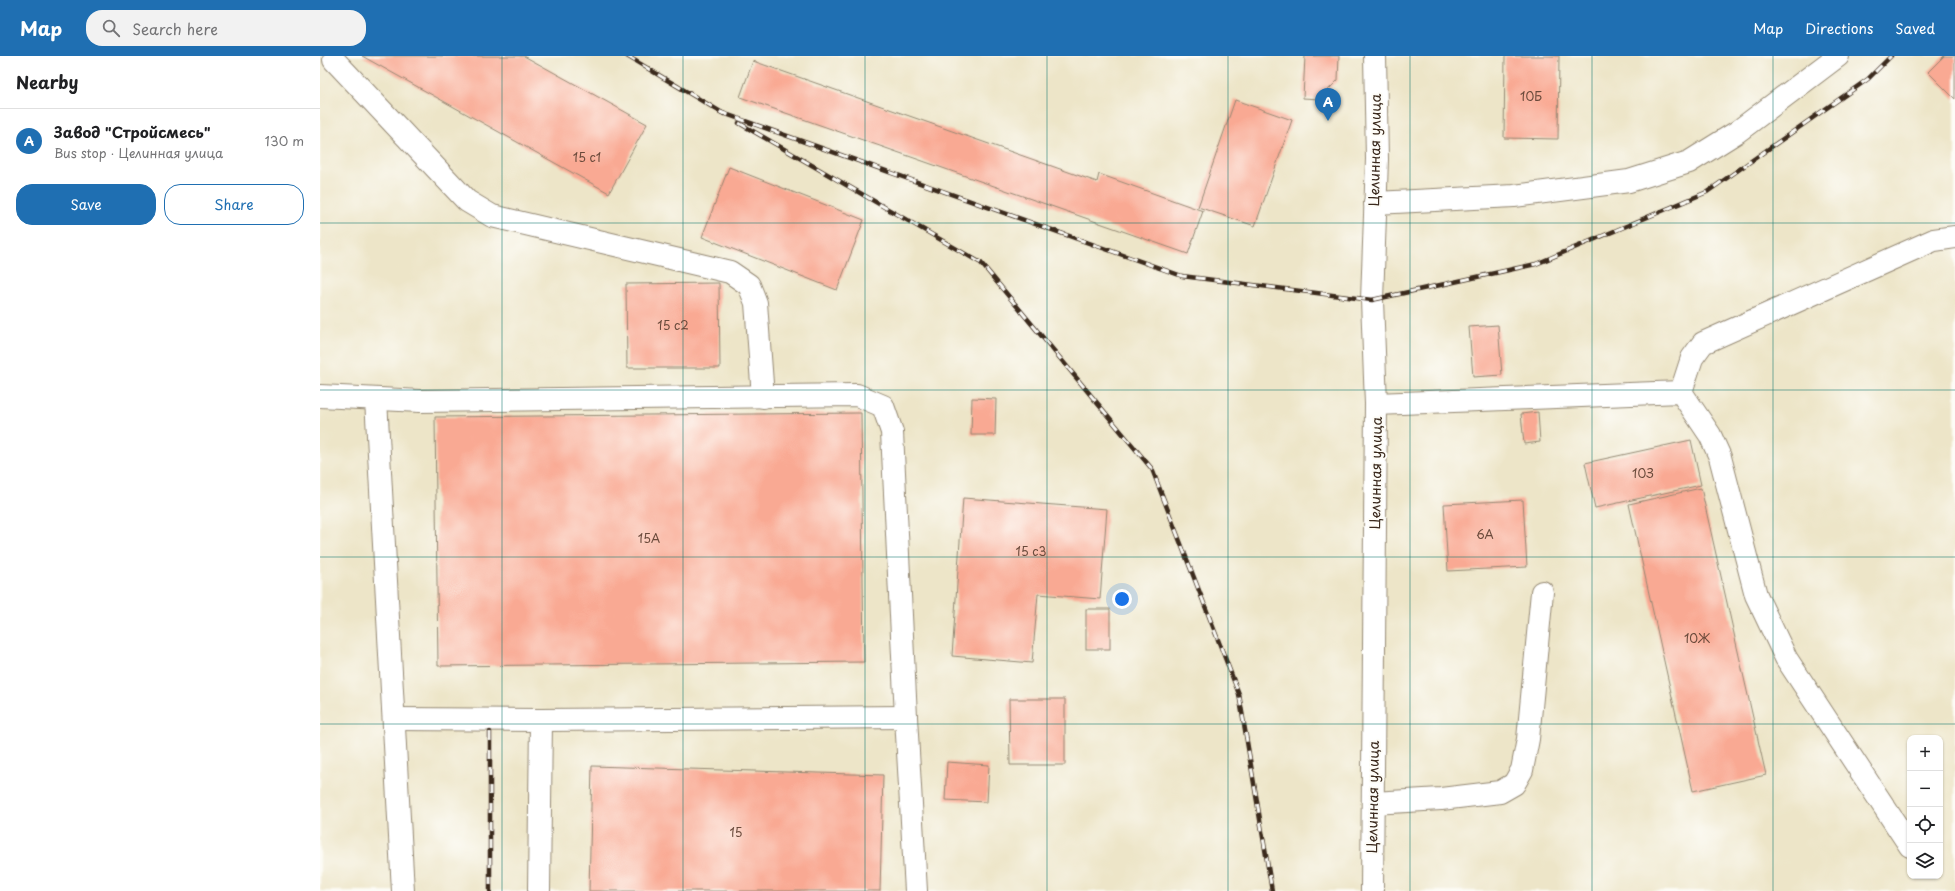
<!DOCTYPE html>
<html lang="en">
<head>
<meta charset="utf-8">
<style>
  :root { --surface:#fff; --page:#f2f2f2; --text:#202124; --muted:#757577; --line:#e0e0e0; --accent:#1f6fb2 }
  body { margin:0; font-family:"Playpen Sans",sans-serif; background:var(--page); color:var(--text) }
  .controls { position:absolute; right:12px; bottom:12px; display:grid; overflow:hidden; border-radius:8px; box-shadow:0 1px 3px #0004 }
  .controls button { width:36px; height:36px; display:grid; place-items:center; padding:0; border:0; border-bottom:1px solid var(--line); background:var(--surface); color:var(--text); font:20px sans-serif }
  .you { position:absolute; left:802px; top:543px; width:14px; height:14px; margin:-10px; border:3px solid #fff; border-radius:50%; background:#1a73e8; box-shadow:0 0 0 6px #1a73e833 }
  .badge { display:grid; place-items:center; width:26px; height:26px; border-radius:50%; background:var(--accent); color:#fff; font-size:13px; font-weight:700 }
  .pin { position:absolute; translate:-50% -33px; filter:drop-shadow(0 1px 2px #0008) }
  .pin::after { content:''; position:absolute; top:21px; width:14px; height:12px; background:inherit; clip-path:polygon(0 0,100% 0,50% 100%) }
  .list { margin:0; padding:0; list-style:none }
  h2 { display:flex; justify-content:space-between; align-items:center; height:52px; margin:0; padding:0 16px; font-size:17px }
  h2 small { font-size:13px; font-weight:400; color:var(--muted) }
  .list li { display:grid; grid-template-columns:26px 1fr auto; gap:12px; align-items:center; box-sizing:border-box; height:64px; padding:0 16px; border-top:1px solid var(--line) }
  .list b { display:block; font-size:15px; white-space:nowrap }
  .list p { margin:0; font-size:13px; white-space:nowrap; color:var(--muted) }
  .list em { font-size:13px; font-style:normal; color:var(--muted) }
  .actions { display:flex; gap:8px; padding:12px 16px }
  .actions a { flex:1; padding:9px 0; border:1px solid var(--accent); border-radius:16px; text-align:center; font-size:14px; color:var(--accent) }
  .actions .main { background:var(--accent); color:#fff }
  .icon { flex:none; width:22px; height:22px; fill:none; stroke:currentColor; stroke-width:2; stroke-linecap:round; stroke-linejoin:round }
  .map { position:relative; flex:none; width:1635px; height:835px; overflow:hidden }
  header { display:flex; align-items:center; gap:24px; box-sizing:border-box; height:56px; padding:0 20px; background:var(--accent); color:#fff }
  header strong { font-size:19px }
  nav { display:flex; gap:22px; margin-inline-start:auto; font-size:14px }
  .search { width:280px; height:36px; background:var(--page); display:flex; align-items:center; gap:10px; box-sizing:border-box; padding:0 14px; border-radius:16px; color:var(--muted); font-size:15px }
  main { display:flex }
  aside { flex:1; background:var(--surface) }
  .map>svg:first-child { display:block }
  .building { fill:#f9a993 }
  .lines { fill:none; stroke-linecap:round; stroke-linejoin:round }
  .minor-casing { stroke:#948873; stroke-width:24 }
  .minor { stroke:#fff; stroke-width:22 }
  .rail-casing { stroke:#3b2a1e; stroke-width:4.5 }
  .rail { stroke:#fdfcf7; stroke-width:3; stroke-dasharray:9; stroke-linecap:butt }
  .grid { fill:none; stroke:#0f766e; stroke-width:1; stroke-opacity:0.55 }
  .labels { text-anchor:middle; stroke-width:4; stroke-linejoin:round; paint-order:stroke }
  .number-label { font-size:12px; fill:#6a4a3b }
  .street-label { font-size:14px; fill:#3b2a1e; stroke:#fdfcf7 }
</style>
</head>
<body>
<header>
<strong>Map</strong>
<div class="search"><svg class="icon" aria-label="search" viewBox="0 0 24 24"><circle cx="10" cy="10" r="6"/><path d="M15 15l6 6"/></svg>Search here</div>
<nav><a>Map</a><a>Directions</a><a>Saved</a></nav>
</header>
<main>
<aside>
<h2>Nearby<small></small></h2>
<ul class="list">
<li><span class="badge">A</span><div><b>Завод &quot;Стройсмесь&quot;</b><p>Bus stop · Целинная улица</p></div><em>130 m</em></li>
</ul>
<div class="actions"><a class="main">Save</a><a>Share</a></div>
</aside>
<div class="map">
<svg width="1635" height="835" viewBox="0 0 1635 835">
  <rect width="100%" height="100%" fill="#fdfcf7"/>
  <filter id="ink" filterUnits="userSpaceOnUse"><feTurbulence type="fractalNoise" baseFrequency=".025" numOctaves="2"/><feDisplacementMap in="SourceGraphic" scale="8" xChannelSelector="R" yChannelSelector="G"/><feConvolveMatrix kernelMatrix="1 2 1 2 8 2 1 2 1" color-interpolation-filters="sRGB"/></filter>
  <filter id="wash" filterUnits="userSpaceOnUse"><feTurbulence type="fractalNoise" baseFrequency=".012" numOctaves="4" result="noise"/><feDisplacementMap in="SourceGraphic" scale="16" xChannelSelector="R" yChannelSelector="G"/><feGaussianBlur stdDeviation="0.9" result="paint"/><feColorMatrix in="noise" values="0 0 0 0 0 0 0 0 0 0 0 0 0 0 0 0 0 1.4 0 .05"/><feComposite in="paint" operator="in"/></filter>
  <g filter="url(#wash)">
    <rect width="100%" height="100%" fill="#ede5c8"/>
    <g id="blocks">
      <!-- building -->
      <g class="building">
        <polygon points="42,0 204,0 327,68 289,137"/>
        <polygon points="985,0 1019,0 1018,24 999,43 983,42"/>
        <polygon points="1185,0 1239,0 1238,83 1184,82"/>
        <polygon points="1624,0 1635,0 1635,43 1608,16"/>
        <polygon points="433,5 777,126 779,118 883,155 868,198 420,41"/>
        <polygon points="915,44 972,64 935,170 878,151"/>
        <polygon points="409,111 544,164 517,234 382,181"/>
        <polygon points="399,227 400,312 307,312 306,228"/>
        <polygon points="1178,269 1182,319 1153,321 1149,271"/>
        <polygon points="652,342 676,343 675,379 651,379"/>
        <polygon points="1218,356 1220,386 1204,388 1201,358"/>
        <polygon points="541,357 544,606 118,610 115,361"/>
        <polygon points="1371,384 1381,429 1275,452 1265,407"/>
        <polygon points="1381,432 1446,719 1373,735 1309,448"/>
        <polygon points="643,442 787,453 780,543 718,538 712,607 632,600"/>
        <polygon points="1203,444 1207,511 1128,515 1124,448"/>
        <rect x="766" y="553" width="24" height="40"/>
        <polygon points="689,643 745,643 745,709 690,709"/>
        <polygon points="627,706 669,709 667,746 625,744"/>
        <polygon points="272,710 563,719 560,835 269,835"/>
      </g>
    </g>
  </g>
  <g filter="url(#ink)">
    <use href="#blocks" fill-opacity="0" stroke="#948873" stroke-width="1"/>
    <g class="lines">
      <defs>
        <g id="minor">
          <polyline points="14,4 147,145 172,160 410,216 429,229 436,247 443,341"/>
          <polyline points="1055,147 1194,140 1309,125 1369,106 1417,76 1518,0"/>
          <polyline points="1361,336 1372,302 1383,287 1614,184 1635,181"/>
          <polyline points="0,340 100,345 537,339 563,350 572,376 586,661 596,835"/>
          <polyline points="56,343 83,835"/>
          <polyline points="1056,348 1361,336 1390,379 1400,401 1436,539 1466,602 1590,790"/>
          <polyline points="74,663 221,664 586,661"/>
          <polyline points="1053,747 1121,743 1180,736 1194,728 1202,714 1208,683 1222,536"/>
          <polyline points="219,835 221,664"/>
          <polyline points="1052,835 1056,348 1052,244 1057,103 1055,0"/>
        </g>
      </defs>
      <!-- minor casing -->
      <use href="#minor" class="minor-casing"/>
      <!-- minor -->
      <use href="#minor" class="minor"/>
      <defs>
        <g id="rail">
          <polyline points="307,0 404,58"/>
          <polyline points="400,56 862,220 1052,244 1216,208 1387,136 1548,23 1571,0"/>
          <polyline points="419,67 661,207 832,413 919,638 952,835"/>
          <polyline points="170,676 170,835"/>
        </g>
      </defs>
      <!-- rail casing -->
      <use href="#rail" class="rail-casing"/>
      <!-- rail -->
      <use href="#rail" class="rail"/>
    </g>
  </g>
  <!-- grid -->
  <path class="grid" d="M 182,0 L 182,835M 363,0 L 363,835M 545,0 L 545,835M 727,0 L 727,835M 908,0 L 908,835M 1090,0 L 1090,835M 1272,0 L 1272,835M 1453,0 L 1453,835M 0,167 L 1635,167M 0,334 L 1635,334M 0,501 L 1635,501M 0,668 L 1635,668"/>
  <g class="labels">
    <!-- number labels -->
    <g class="number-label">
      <text x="1211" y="45">10Б</text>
      <text x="267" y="106">15 с1</text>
      <text x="353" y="274">15 с2</text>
      <text x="1323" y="422">10З</text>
      <text x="1165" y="483">6А</text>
      <text x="329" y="487">15А</text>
      <text x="711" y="500">15 с3</text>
      <text x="1377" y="587">10Ж</text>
      <text x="416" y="781">15</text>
    </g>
    <!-- street labels -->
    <g class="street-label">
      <text transform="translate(1055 94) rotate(-89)" y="5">Целинная улица</text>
      <text transform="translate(1056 417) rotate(-89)" y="5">Целинная улица</text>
      <text transform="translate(1053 741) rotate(-89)" y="5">Целинная улица</text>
    </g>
  </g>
</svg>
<div class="controls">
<button>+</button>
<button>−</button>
<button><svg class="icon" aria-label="locate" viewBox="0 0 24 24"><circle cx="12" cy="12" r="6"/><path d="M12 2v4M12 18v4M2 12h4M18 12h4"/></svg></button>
<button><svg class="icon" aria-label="layers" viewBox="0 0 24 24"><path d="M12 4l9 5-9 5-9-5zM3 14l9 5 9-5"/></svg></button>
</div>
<div class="you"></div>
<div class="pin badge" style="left:1008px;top:65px">A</div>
</div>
</main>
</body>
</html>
